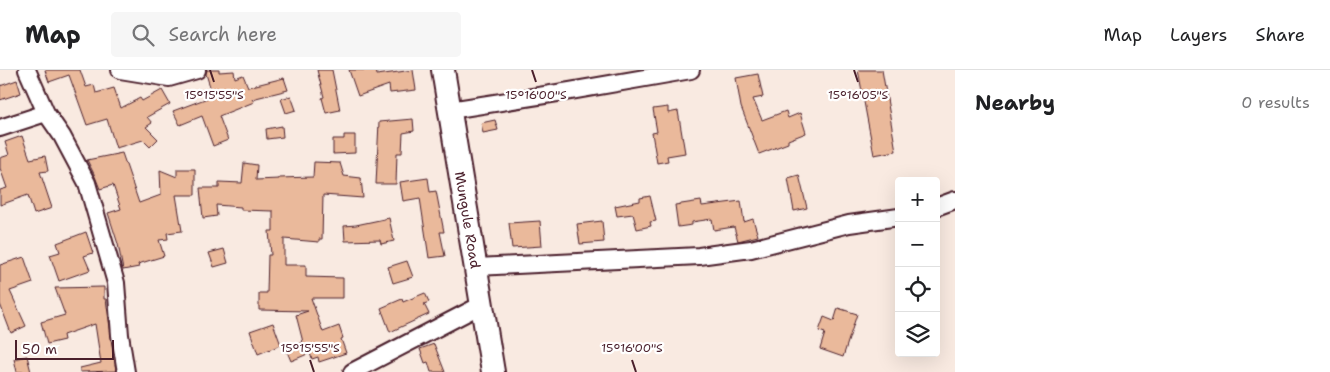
<!DOCTYPE html>
<html lang="en">
<head>
<meta charset="utf-8">
<style>
  :root { --surface:#fff; --page:#f6f6f6; --text:#202124; --muted:#757577; --line:#e0e0e0 }
  body { margin:0; font-family:"Shantell Sans",sans-serif; background:var(--page); color:var(--text) }
  .controls { position:absolute; right:15px; bottom:15px; display:grid; overflow:hidden; border-radius:5px; box-shadow:0 5px 20px #0002 }
  .controls button { width:45px; height:45px; display:grid; place-items:center; padding:0; border:0; border-bottom:1px solid var(--line); background:var(--surface); color:var(--text); font:25px sans-serif }
  .scale { position:absolute; left:15px; bottom:12px; width:99px; box-sizing:border-box; padding-left:5px; border:2px solid #4a1f2b; border-top:0; font-size:14px; line-height:18px; white-space:nowrap; color:#4a1f2b; -webkit-text-stroke:4px #fff; paint-order:stroke }
  .list { margin:0; padding:0; list-style:none }
  h2 { display:flex; justify-content:space-between; align-items:center; height:65px; margin:0; padding:0 20px; font-size:21px }
  h2 small { font-size:16px; font-weight:400; color:var(--muted) }
  .icon { flex:none; width:28px; height:28px; fill:none; stroke:currentColor; stroke-width:2; stroke-linecap:round; stroke-linejoin:round }
  .map { position:relative; flex:none; width:955px; height:302px; overflow:hidden }
  header { display:flex; align-items:center; gap:30px; box-sizing:border-box; height:70px; padding:0 25px; background:var(--surface); border-bottom:1px solid var(--line) }
  header strong { font-size:24px }
  nav { display:flex; gap:28px; margin-inline-start:auto; font-size:18px }
  .search { width:350px; height:45px; background:var(--page); display:flex; align-items:center; gap:12px; box-sizing:border-box; padding:0 18px; border-radius:5px; color:var(--muted); font-size:19px }
  main { display:flex }
  aside { flex:1; background:var(--surface) }
  .map>svg:first-child { display:block }
  .building { fill:#eab99b; stroke:#4a1f2b }
  .lines { fill:none; stroke-linecap:round; stroke-linejoin:round }
  .street-casing { stroke:#4a1f2b; stroke-width:20 }
  .secondary-casing { stroke:#4a1f2b; stroke-width:26 }
  .street { stroke:#fff; stroke-width:16 }
  .secondary { stroke:#fff; stroke-width:22 }
  .ticks { fill:none; stroke:#4a1f2b; stroke-width:2 }
  .labels { text-anchor:middle; stroke-width:4.5; stroke-linejoin:round; paint-order:stroke }
  .street-label { font-size:14px; fill:#4a1f2b; stroke:#fff }
  .ticks-label { font-size:12px; text-anchor:middle; fill:#4a1f2b; stroke:#fff; stroke-width:4.5; stroke-linejoin:round; paint-order:stroke }
</style>
</head>
<body>
<header>
<strong>Map</strong>
<div class="search"><svg class="icon" aria-label="search" viewBox="0 0 24 24"><circle cx="10" cy="10" r="6"/><path d="M15 15l6 6"/></svg>Search here</div>
<nav><a>Map</a><a>Layers</a><a>Share</a></nav>
</header>
<main>
<div class="map">
<svg width="955" height="302" viewBox="0 0 955 302">
  <rect width="100%" height="100%" fill="#f9eae1"/>
  <filter id="ink" filterUnits="userSpaceOnUse"><feTurbulence type="fractalNoise" baseFrequency=".02" numOctaves="2"/><feDisplacementMap in="SourceGraphic" scale="10" xChannelSelector="R" yChannelSelector="G"/><feConvolveMatrix kernelMatrix="1 2 1 2 8 2 1 2 1" color-interpolation-filters="sRGB"/></filter>
  <g filter="url(#ink)">
    <!-- building -->
    <g class="building">
      <polygon points="45,0 80,0 86,17 94,15 96,23 114,18 121,38 140,28 142,31 162,20 170,34 147,47 152,53 146,57 158,69 150,77 143,70 116,78 107,49 87,55 69,5 49,12"/>
      <polygon points="207,0 219,0 219,2 234,1 235,8 243,5 248,17 284,8 288,20 252,29 254,32 219,46 228,70 213,76 202,46 180,55 173,41 213,26 206,4"/>
      <polygon points="317,0 332,0 340,40 326,43 322,28 324,27"/>
      <polygon points="349,0 376,0 377,5 413,0 416,20 390,23 389,15 358,26"/>
      <polygon points="858,0 882,0 896,81 874,85"/>
      <polygon points="758,4 763,27 753,29 762,50 786,41 788,48 800,43 806,63 788,70 788,73 759,84 741,37 736,8"/>
      <polygon points="17,10 21,23 0,30 0,16"/>
      <polygon points="291,26 296,40 286,43 281,29"/>
      <polygon points="668,37 668,43 678,41 685,83 667,86 668,91 657,93 652,63 657,62 653,39"/>
      <polygon points="413,49 414,61 403,63 402,83 397,83 396,114 376,114 379,52"/>
      <polygon points="495,50 498,60 483,63 481,53"/>
      <polygon points="282,56 283,67 267,69 266,59"/>
      <polygon points="344,65 355,65 355,83 333,84 333,69 344,69"/>
      <polygon points="22,66 30,89 45,86 48,101 40,102 52,138 34,144 28,125 0,135 0,120 7,118 0,98 0,88 9,85 5,72"/>
      <polygon points="122,83 139,133 161,125 160,100 177,107 177,99 195,99 195,125 176,125 182,161 167,163 168,169 159,170 164,186 138,194 139,197 123,200 118,174 108,143 121,139 113,115 100,119 94,104 87,90"/>
      <polygon points="314,92 340,93 344,106 361,108 363,128 323,125 322,169 319,169 319,172 284,169 284,195 306,195 306,207 343,208 343,228 311,228 323,262 339,256 343,268 341,269 346,283 319,292 318,287 312,289 310,283 291,291 286,279 303,272 296,245 308,241 259,240 259,223 267,223 268,185 271,185 269,161 273,161 273,141 241,140 241,137 216,135 217,146 203,148 200,118 219,118 219,112 242,113 244,93 257,95 256,110 279,109 279,108 313,107"/>
      <polygon points="799,105 807,138 794,141 788,108"/>
      <polygon points="428,108 430,122 436,121 444,162 440,162 445,186 429,188 420,128 403,131 400,112"/>
      <polygon points="650,126 656,151 650,152 651,156 637,159 633,144 617,146 615,136 640,131 640,128"/>
      <polygon points="701,131 702,136 741,131 744,152 753,149 758,166 738,171 734,157 714,160 712,149 692,152 692,155 678,157 675,135"/>
      <polygon points="389,148 394,171 381,174 380,170 345,171 344,156 356,155"/>
      <polygon points="540,151 542,176 512,178 509,153"/>
      <polygon points="602,151 604,172 580,174 577,154"/>
      <polygon points="86,162 93,183 84,186 90,200 59,211 50,185 60,182 57,173"/>
      <polygon points="224,179 228,193 214,197 209,183"/>
      <polygon points="24,187 33,213 10,221 26,256 11,263 0,234 0,195"/>
      <polygon points="407,191 413,207 393,213 388,197"/>
      <polygon points="104,217 104,229 106,229 116,301 80,302 80,298 101,293 95,254 63,265 64,270 47,274 41,252 65,245 55,218"/>
      <polygon points="425,223 429,232 424,234 429,244 390,262 381,238 402,229 403,232"/>
      <polygon points="838,238 857,244 843,287 820,279 825,263 819,261 824,247 834,251"/>
      <polygon points="273,253 281,275 258,284 250,261"/>
      <polygon points="434,274 445,302 431,302 428,292 425,293 420,279"/>
      <polygon points="27,286 31,302 17,302 14,289"/>
    </g>
    <g class="lines">
      <defs>
        <g id="street">
          <polyline points="27,0 46,43 62,66 87,113 116,213 120,265 126,302"/>
          <polyline points="120,0 169,8 197,0"/>
          <polyline points="450,40 570,21 691,0"/>
          <polyline points="0,58 46,43"/>
          <polyline points="936,137 955,130"/>
          <polyline points="477,197 699,186 751,179 849,154 899,147"/>
          <polyline points="352,302 483,234"/>
        </g>
        <g id="secondary">
          <path id="s1" d="M 443,0 L 493,302"/>
        </g>
      </defs>
      <!-- street casing -->
      <use href="#street" class="street-casing"/>
      <!-- secondary casing -->
      <use href="#secondary" class="secondary-casing"/>
      <!-- street -->
      <use href="#street" class="street"/>
      <!-- secondary -->
      <use href="#secondary" class="secondary"/>
    </g>
  </g>
  <!-- ticks -->
  <path class="ticks" d="M 210,0 L 214,12M 532,0 L 536,12M 854,0 L 858,12M 310,290 L 314,302M 632,290 L 636,302"/>
  <g class="labels">
    <!-- street labels -->
    <g class="street-label">
      <text dy="5" stroke="none"><textPath href="#s1" startOffset="152">Mungule Road</textPath></text>
    </g>
  </g>
  <g class="ticks-label">
    <text x="214" y="29">15°15'55"S</text>
    <text x="536" y="29">15°16'00"S</text>
    <text x="858" y="29">15°16'05"S</text>
    <text x="310" y="282">15°15'55"S</text>
    <text x="632" y="282">15°16'00"S</text>
  </g>
</svg>
<div class="controls">
<button>+</button>
<button>−</button>
<button><svg class="icon" aria-label="locate" viewBox="0 0 24 24"><circle cx="12" cy="12" r="6"/><path d="M12 2v4M12 18v4M2 12h4M18 12h4"/></svg></button>
<button><svg class="icon" aria-label="layers" viewBox="0 0 24 24"><path d="M12 4l9 5-9 5-9-5zM3 14l9 5 9-5"/></svg></button>
</div>
<div class="scale">50 m</div>
</div>
<aside>
<h2>Nearby<small>0 results</small></h2>
<ul class="list">
</ul>
</aside>
</main>
</body>
</html>
